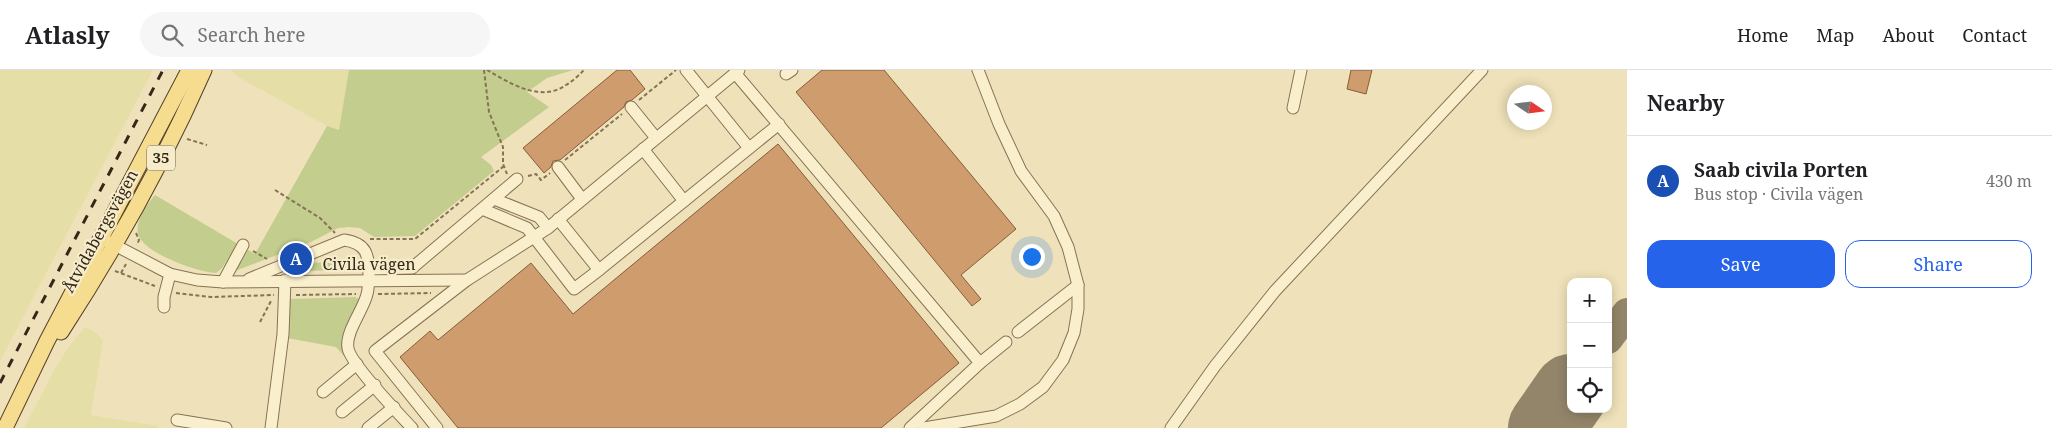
<!DOCTYPE html>
<html lang="en">
<head>
<meta charset="utf-8">
<style>
  :root { --surface:#fff; --page:#f6f6f6; --text:#202124; --muted:#757577; --line:#e0e0e0; --accent:#2563eb }
  body { margin:0; font-family:"Noto Serif",serif; background:var(--page); color:var(--text) }
  .controls { position:absolute; right:15px; bottom:15px; display:grid; overflow:hidden; border-radius:10px; box-shadow:0 2px 12px #0003 }
  .controls button { width:45px; height:45px; display:grid; place-items:center; padding:0; border:0; border-bottom:1px solid var(--line); background:var(--surface); color:var(--text); font:25px sans-serif }
  .compass { position:absolute; left:1507px; top:15px; width:45px; height:45px; border-radius:50%; background:var(--surface); box-shadow:0 2px 12px #0003; rotate:103deg }
  .you { position:absolute; left:1031px; top:186px; width:18px; height:18px; margin:-12px; border:4px solid #fff; border-radius:50%; background:#1a73e8; box-shadow:0 0 0 8px #1a73e833 }
  .badge { display:grid; place-items:center; width:32px; height:32px; border-radius:50%; background:var(--accent); color:#fff; font-size:16px; font-weight:700 }
  .pin { position:absolute; translate:-50% -50%; border:2px solid #fff; box-shadow:0 1px 5px #0006 }
  .list { margin:0; padding:0; list-style:none }
  h2 { display:flex; justify-content:space-between; align-items:center; height:65px; margin:0; padding:0 20px; font-size:21px }
  h2 small { font-size:16px; font-weight:400; color:var(--muted) }
  .list li { display:grid; grid-template-columns:32px 1fr auto; gap:15px; align-items:center; box-sizing:border-box; height:90px; padding:0 20px; border-top:1px solid var(--line) }
  .list b { display:block; font-size:19px; white-space:nowrap }
  .list p { margin:0; font-size:16px; white-space:nowrap; color:var(--muted) }
  .list em { font-size:16px; font-style:normal; color:var(--muted) }
  .actions { display:flex; gap:10px; padding:15px 20px }
  .actions a { flex:1; padding:11px 0; border:1px solid var(--accent); border-radius:15px; text-align:center; font-size:18px; color:var(--accent) }
  .actions .main { background:var(--accent); color:#fff }
  .icon { flex:none; width:28px; height:28px; fill:none; stroke:currentColor; stroke-width:2; stroke-linecap:round; stroke-linejoin:round }
  .map { position:relative; flex:none; width:1627px; height:358px; overflow:hidden }
  header { display:flex; align-items:center; gap:30px; box-sizing:border-box; height:70px; padding:0 25px; background:var(--surface); border-bottom:1px solid var(--line) }
  header strong { font-size:24px }
  nav { display:flex; gap:28px; margin-inline-start:auto; font-size:18px }
  .search { width:350px; height:45px; background:var(--page); display:flex; align-items:center; gap:12px; box-sizing:border-box; padding:0 18px; border-radius:28px; color:var(--muted); font-size:19px }
  main { display:flex }
  aside { flex:1; background:var(--surface) }
  .map>svg:first-child { display:block }
  .farmland { fill:#e5dfa7 }
  .green { fill:#c2cd8e }
  .lines { fill:none; stroke-linecap:round; stroke-linejoin:round }
  .taxiway { stroke:#92856a; stroke-width:30 }
  .runway { stroke:#92856a; stroke-width:76 }
  .building { fill:#cf9c6e; stroke:#865c39 }
  .minor-casing { stroke:#867254; stroke-width:13 }
  .major-casing { stroke:#533f29; stroke-width:17 }
  .path { stroke:#867254; stroke-width:2; stroke-dasharray:4 2.5; stroke-linecap:butt }
  .minor { stroke:#faefcd; stroke-width:11 }
  .major { stroke:#f6dc8e; stroke-width:15 }
  .rail { stroke:#34281a; stroke-width:3; stroke-dasharray:9 9; stroke-linecap:butt }
  .labels { text-anchor:middle; stroke-width:4.5; stroke-linejoin:round; paint-order:stroke }
  .shield { fill:#f7ecca; stroke:#6e634f; stroke-width:1 }
  .shield-label { font-size:15px; font-weight:bold; fill:#34281a }
  .street-label { font-size:16px; fill:#34281a; stroke:#f7ecca }
</style>
</head>
<body>
<header>
<strong>Atlasly</strong>
<div class="search"><svg class="icon" aria-label="search" viewBox="0 0 24 24"><circle cx="10" cy="10" r="6"/><path d="M15 15l6 6"/></svg>Search here</div>
<nav><a>Home</a><a>Map</a><a>About</a><a>Contact</a></nav>
</header>
<main>
<div class="map">
<svg width="1627" height="358" viewBox="0 0 1627 358">
  <rect width="100%" height="100%" fill="#efe2ba"/>
  <!-- farmland -->
  <g class="farmland">
    <polygon points="0,0 153,0 0,291"/>
    <polygon points="230,0 349,0 339,60 327,56 238,7"/>
    <polygon points="85,257 92,260 103,270 91,345 158,356 158,358 24,358 55,299 67,279"/>
  </g>
  <!-- green -->
  <g class="green">
    <polygon points="349,0 573,0 547,8 527,22 549,37 481,87 491,95 494,101 415,166 374,167 360,158 349,157 338,158 311,172 235,201 248,180 255,184 327,56 339,60"/>
    <path d="M 155,125 L 238,174 L 222,198 L 216,203 C 197,202 143,183 138,164 C 135,150 147,135 155,125 Z"/>
    <polygon points="352,192 356,196 353,200 300,201 295,199 300,193"/>
    <polygon points="355,227 359,229 360,233 344,279 344,286 336,277 287,268 290,229"/>
  </g>
  <g class="lines">
    <!-- taxiway -->
    <polyline class="taxiway" points="1608,269 1627,243"/>
    <!-- runway -->
    <polyline class="runway" points="1546,358 1571,322"/>
  </g>
  <!-- building -->
  <g class="building">
    <polygon points="617,0 630,0 645,19 632,30 626,32 624,37 560,90 553,91 551,97 544,103 523,78"/>
    <polygon points="822,0 884,0 1016,159 961,205 981,229 972,236 796,22"/>
    <polygon points="1351,0 1372,0 1366,24 1347,19"/>
    <polygon points="778,74 959,293 881,358 458,358 400,287 430,261 438,270 531,193 573,244"/>
  </g>
  <g class="lines">
    <defs>
      <g id="minor">
        <polyline points="686,0 749,78"/>
        <polyline points="735,3 980,293 910,358"/>
        <polyline points="786,4 792,0"/>
        <polyline points="631,37 656,68"/>
        <polyline points="1293,38 1301,0"/>
        <polyline points="643,79 684,131"/>
        <polyline points="558,97 582,129"/>
        <polyline points="494,129 539,147 548,158"/>
        <polyline points="482,139 527,158 574,219 599,200"/>
        <polyline points="558,149 599,200 779,54"/>
        <polyline points="107,171 170,204 197,210 223,212 467,210"/>
        <polyline points="369,199 412,198 517,109"/>
        <path d="M 249,209 L 344,170 C 366,173 369,184 369,205 C 368,211 369,218 367,224 C 364,239 345,262 348,278 C 350,293 399,344 412,358"/>
        <polyline points="223,212 243,175"/>
        <polyline points="164,237 164,227 170,204"/>
        <polyline points="1018,262 1078,215"/>
        <polyline points="980,293 1006,272"/>
        <polyline points="323,322 357,294"/>
        <polyline points="342,342 375,315"/>
        <polyline points="177,350 226,358"/>
        <polyline points="271,358 283,264 285,210"/>
        <polyline points="368,358 394,337"/>
        <polyline points="437,358 375,281 467,210 548,158 739,0"/>
        <polyline points="924,358 996,346 1020,334 1043,317 1063,290 1074,263 1078,239 1078,215 1068,177 1054,146 1021,101 999,54 978,0"/>
        <polyline points="1171,358 1215,296 1275,221 1482,0"/>
      </g>
      <g id="major">
        <path d="M 61,262 C 115,179 164,91 204,0"/>
        <polyline points="5,358 47,271 189,0"/>
      </g>
    </defs>
    <!-- minor casing -->
    <use href="#minor" class="minor-casing"/>
    <!-- major casing -->
    <use href="#major" class="major-casing"/>
    <!-- path -->
    <g class="path">
      <polyline points="484,0 489,42 503,77 503,94 507,104"/>
      <path d="M 487,0 C 510,13 540,33 566,15 C 573,11 579,5 584,0"/>
      <polyline points="639,30 676,0"/>
      <polyline points="187,69 207,75"/>
      <polyline points="565,90 622,44"/>
      <polyline points="528,106 536,104 541,110 550,103"/>
      <polyline points="275,120 320,148 335,163"/>
      <polyline points="136,163 139,170 137,175"/>
      <polyline points="370,169 415,169 504,96"/>
      <polyline points="253,181 267,189"/>
      <polyline points="115,201 155,216"/>
      <polyline points="121,203 126,194"/>
      <polyline points="176,223 211,227 274,225"/>
      <polyline points="378,224 431,223"/>
      <polyline points="296,225 356,224"/>
      <polyline points="260,252 272,229"/>
    </g>
    <!-- minor -->
    <use href="#minor" class="minor"/>
    <!-- major -->
    <use href="#major" class="major"/>
    <!-- rail -->
    <polyline class="rail" points="0,313 163,0"/>
  </g>
  <g class="labels">
    <!-- shield labels -->
    <rect class="shield" x="147" y="75.5" width="28" height="25" rx="4"/>
    <g class="shield-label">
      <text x="161" y="93">35</text>
    </g>
    <!-- street labels -->
    <g class="street-label">
      <text transform="translate(100 161) rotate(-61)" y="6">Åtvidabergsvägen</text>
      <text x="369" y="200">Civila vägen</text>
    </g>
  </g>
</svg>
<div class="controls">
<button>+</button>
<button>−</button>
<button><svg class="icon" aria-label="locate" viewBox="0 0 24 24"><circle cx="12" cy="12" r="6"/><path d="M12 2v4M12 18v4M2 12h4M18 12h4"/></svg></button>
</div>
<svg class="compass" viewBox="-18 -18 36 36"><path d="M0-13l5 13h-10z" fill="#e53935"/><path d="M0 13l5-13h-10z" fill="#757577"/></svg>
<div class="you"></div>
<div class="pin badge" style="left:296px;top:189px;background:#1a4fb4">A</div>
</div>
<aside>
<h2>Nearby<small></small></h2>
<ul class="list">
<li><span class="badge" style="background:#1a4fb4">A</span><div><b>Saab civila Porten</b><p>Bus stop · Civila vägen</p></div><em>430 m</em></li>
</ul>
<div class="actions"><a class="main">Save</a><a>Share</a></div>
</aside>
</main>
</body>
</html>
